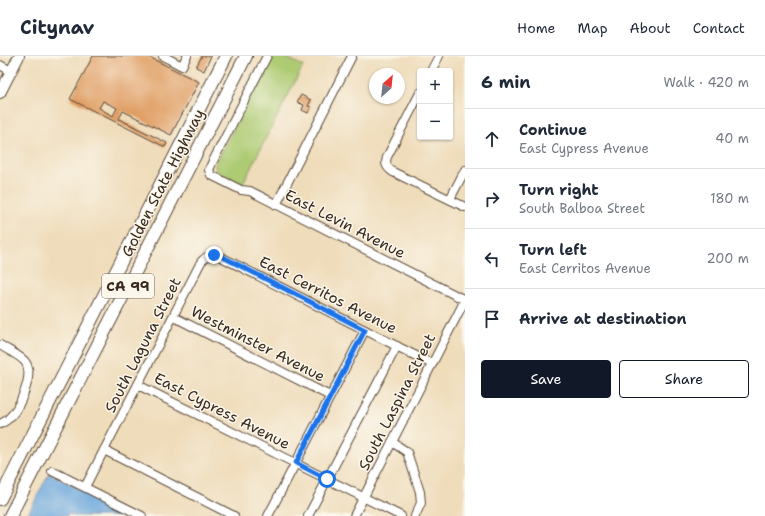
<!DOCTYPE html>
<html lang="en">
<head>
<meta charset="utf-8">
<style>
  :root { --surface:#fff; --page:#f2f2f3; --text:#1f2937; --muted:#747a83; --line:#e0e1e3; --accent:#111827 }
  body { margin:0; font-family:"Shantell Sans",sans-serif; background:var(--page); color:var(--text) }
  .controls { position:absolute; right:12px; top:12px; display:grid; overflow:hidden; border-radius:4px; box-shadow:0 1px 3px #0004 }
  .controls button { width:36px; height:36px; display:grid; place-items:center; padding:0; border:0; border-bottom:1px solid var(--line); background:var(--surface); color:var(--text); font:20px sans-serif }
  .compass { position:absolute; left:369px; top:12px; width:36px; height:36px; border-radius:50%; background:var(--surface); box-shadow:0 1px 3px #0004; rotate:27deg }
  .stop { position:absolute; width:12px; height:12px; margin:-9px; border:3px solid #1a73e8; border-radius:50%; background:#fff }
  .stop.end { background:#1a73e8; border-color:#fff; box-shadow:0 1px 4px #0008 }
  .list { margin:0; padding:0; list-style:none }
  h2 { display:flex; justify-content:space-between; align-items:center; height:52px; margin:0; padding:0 16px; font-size:17px }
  h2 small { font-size:13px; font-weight:400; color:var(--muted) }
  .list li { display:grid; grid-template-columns:26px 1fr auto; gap:12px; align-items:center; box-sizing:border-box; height:60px; padding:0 16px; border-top:1px solid var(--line) }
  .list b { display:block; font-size:15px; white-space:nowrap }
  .list p { margin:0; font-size:13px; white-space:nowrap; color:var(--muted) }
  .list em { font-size:13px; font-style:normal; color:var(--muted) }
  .actions { display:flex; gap:8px; padding:12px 16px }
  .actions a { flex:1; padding:9px 0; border:1px solid var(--accent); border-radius:4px; text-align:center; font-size:14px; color:var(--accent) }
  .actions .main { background:var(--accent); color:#fff }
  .icon { flex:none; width:22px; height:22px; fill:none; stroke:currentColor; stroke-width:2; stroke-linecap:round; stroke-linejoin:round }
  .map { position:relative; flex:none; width:465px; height:460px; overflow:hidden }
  header { display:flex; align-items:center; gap:24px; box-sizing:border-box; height:56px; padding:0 20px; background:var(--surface); border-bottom:1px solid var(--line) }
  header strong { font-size:19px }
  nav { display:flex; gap:22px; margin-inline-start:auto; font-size:14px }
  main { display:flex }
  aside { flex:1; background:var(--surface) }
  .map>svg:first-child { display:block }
  .green { fill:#adcb72; stroke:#747a48 }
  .water { fill:#6ca7dc; stroke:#54687d }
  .building { fill:#e09e63; fill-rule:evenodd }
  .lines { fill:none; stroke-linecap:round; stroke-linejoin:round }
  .minor-casing { stroke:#564535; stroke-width:10 }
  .major-casing { stroke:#564535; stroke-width:12 }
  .highway-casing { stroke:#564535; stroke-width:14 }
  .minor { stroke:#fff; stroke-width:8 }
  .major { stroke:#fff; stroke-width:10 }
  .highway { stroke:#fff; stroke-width:12 }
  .route { stroke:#1a73e8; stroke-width:5 }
  .labels { text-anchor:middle; stroke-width:3; stroke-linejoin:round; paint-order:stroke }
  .shield { fill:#fbf7ec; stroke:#75685c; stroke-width:1 }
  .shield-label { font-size:14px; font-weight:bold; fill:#3b2a1e }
  .street-label { font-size:15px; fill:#3b2a1e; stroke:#fbf7ec }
</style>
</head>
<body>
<header>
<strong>Citynav</strong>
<nav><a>Home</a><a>Map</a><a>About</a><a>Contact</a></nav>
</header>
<main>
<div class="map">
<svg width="465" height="460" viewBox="0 0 465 460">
  <rect width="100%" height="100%" fill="#fbf7ec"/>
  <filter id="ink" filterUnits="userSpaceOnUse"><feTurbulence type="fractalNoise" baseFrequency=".025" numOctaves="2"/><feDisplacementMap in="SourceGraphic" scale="8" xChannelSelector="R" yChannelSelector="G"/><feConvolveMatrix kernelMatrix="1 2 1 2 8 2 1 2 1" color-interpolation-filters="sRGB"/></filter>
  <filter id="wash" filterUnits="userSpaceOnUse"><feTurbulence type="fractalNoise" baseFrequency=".012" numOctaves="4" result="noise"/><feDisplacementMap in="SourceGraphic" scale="16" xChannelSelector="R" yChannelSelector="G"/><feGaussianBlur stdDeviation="0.9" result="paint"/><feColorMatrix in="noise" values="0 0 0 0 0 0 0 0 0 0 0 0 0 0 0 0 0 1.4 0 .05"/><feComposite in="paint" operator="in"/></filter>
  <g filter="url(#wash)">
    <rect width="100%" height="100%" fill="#efdcba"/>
    <!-- green -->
    <polygon class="green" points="271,0 283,0 303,10 242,129 216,116 215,109"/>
    <!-- water -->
    <polygon class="water" points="49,417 134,460 74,460 70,458 65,460 27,460"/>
    <g id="blocks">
      <!-- building -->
      <g class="building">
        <path d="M 93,0 L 147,0 L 199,26 L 171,79 L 123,55 L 119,63 L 167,87 L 165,91 L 70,43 ZM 103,45 L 117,52 L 113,60 L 99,52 Z"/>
        <polygon points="202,0 211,0 204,15 196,11"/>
        <polygon points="301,39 311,44 308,50 311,51 308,57 302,54 304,49 297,46"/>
      </g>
    </g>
  </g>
  <g filter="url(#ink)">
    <use href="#blocks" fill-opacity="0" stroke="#564535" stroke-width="1"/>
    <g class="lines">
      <defs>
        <g id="minor">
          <polyline points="163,0 182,10 187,0"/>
          <polyline points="267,0 212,107 209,114 211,119 241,134 250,135 465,244"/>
          <polyline points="0,9 11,15"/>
          <polyline points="431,15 439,0"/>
          <path d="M 420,37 L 387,101 C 385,108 386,111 393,116 L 465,151"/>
          <polyline points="450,143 465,114"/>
          <polyline points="276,149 352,0"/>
          <polyline points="174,261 330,340"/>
          <path d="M 0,289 C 7,294 22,300 26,307 C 34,320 19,354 8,363 C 6,365 2,367 0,368"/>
          <polyline points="138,329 401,460"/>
          <polyline points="392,386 407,396 420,436 421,447 415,460"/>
          <polyline points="104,394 234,460"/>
          <polyline points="52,415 142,460"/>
          <path d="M 85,431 L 201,206 C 207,199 212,198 221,201 L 432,308"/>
          <polyline points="268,460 365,274"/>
          <polyline points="308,460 397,290"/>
          <polyline points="354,460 465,244"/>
        </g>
        <polyline id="major" points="0,37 19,0"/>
        <g id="highway">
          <polyline points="0,443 226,0"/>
          <polyline points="10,460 246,0"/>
        </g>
      </defs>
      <!-- minor casing -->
      <use href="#minor" class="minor-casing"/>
      <!-- major casing -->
      <use href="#major" class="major-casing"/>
      <!-- highway casing -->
      <use href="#highway" class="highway-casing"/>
      <!-- minor -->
      <use href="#minor" class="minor"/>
      <!-- major -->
      <use href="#major" class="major"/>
      <!-- highway -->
      <use href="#highway" class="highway"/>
    </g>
  </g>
  <g class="lines" filter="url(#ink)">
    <!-- route -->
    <polyline class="route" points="214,199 221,200 365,274 296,407 327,423"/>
  </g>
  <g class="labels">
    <!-- shield labels -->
    <rect class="shield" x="102" y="218" width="52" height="24" rx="3"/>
    <g class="shield-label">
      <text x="128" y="235">CA 99</text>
    </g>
    <!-- street labels -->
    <g class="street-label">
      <text transform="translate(163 127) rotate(-63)" y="5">Golden State Highway</text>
      <text transform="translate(345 168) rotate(27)" y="5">East Levin Avenue</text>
      <text transform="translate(328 239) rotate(27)" y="5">East Cerritos Avenue</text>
      <text transform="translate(258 288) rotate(27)" y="5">Westminster Avenue</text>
      <text transform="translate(143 289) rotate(-63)" y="5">South Laguna Street</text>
      <text transform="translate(397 346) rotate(-63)" y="5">South Laspina Street</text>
      <text transform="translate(222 355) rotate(27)" y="5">East Cypress Avenue</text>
    </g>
  </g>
</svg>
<div class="controls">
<button>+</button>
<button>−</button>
</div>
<svg class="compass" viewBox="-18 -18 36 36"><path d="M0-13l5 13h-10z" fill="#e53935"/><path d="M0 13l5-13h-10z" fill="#747a83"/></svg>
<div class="stop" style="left:327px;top:423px"></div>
<div class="stop end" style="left:214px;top:199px"></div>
</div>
<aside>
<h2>6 min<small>Walk · 420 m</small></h2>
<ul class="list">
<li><svg class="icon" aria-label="ahead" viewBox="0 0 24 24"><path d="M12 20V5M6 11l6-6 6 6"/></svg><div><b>Continue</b><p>East Cypress Avenue</p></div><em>40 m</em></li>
<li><svg class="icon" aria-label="right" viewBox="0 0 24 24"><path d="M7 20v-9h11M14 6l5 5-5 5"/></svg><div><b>Turn right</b><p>South Balboa Street</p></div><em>180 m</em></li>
<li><svg class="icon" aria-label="left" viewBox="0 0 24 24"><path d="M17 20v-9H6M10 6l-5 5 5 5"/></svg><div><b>Turn left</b><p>East Cerritos Avenue</p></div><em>200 m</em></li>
<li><svg class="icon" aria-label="arrive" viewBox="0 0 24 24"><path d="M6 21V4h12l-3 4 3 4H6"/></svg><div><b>Arrive at destination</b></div></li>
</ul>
<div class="actions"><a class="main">Save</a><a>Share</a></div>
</aside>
</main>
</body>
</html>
